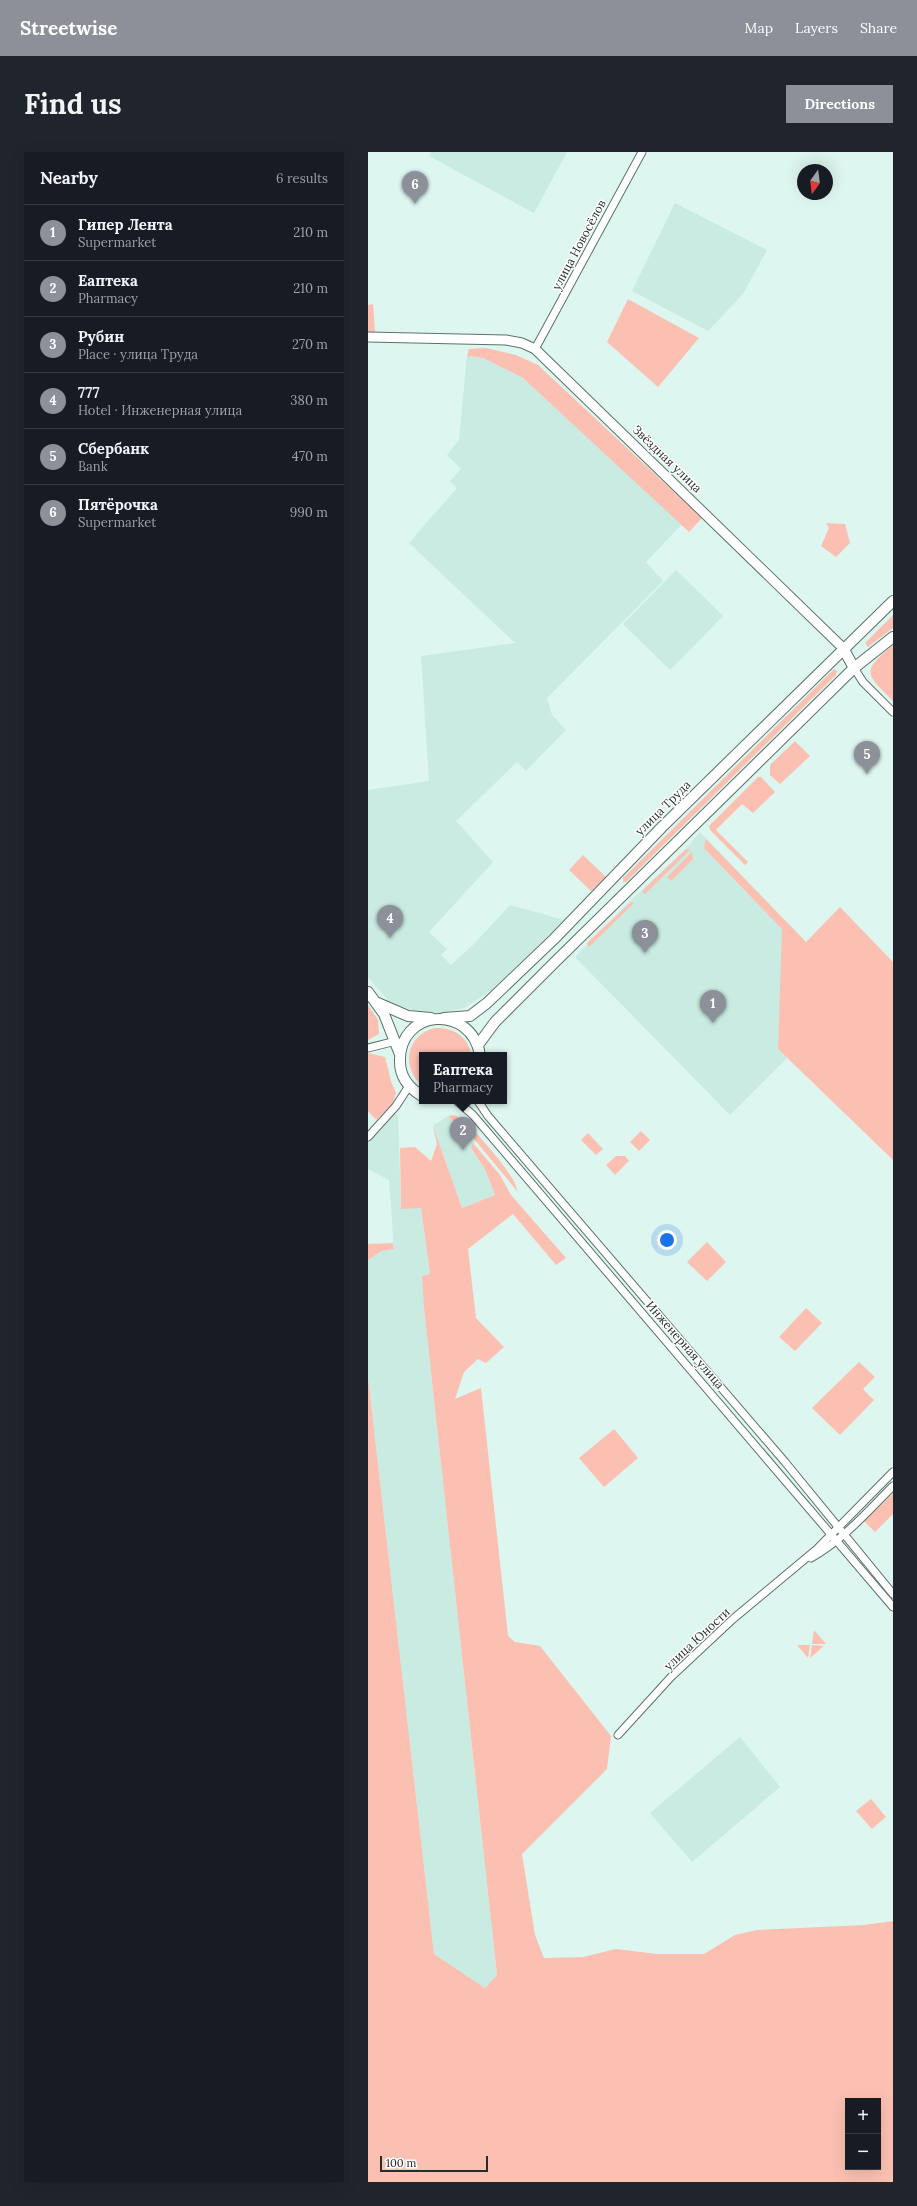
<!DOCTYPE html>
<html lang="en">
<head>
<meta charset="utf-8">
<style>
  :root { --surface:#171b24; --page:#20242c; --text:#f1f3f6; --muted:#9ea1a6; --line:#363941; --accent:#8c9099 }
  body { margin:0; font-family:Lora,serif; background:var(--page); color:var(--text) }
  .controls { position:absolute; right:12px; bottom:12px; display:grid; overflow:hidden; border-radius:0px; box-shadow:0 4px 16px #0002 }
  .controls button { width:36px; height:36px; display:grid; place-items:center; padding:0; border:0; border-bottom:1px solid var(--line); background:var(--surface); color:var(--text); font:20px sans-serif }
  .compass { position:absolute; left:429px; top:12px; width:36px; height:36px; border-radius:50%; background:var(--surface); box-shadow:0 4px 16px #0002; rotate:194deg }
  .scale { position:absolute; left:12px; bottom:10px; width:108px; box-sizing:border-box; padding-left:4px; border:2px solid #242e2b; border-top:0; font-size:11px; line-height:14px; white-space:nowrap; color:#242e2b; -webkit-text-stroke:3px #fff; paint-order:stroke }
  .you { position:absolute; left:299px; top:1088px; width:14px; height:14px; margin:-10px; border:3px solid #fff; border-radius:50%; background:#1a73e8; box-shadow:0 0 0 6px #1a73e833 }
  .badge { display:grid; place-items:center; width:26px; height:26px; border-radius:50%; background:var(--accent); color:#fff; font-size:13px; font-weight:700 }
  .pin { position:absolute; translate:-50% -33px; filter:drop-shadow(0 1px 2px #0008) }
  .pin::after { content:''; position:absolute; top:21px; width:14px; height:12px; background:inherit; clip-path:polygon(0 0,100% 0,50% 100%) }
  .popup { position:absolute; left:51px; top:900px; width:88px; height:52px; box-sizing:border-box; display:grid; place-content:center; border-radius:0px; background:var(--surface); filter:drop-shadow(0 1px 3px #0005); font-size:13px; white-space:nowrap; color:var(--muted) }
  .popup b { font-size:15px; color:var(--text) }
  .popup::after { content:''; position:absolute; left:50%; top:100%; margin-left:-8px; border:8px solid transparent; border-top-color:var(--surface) }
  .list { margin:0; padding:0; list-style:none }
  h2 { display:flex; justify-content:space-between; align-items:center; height:52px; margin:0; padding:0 16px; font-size:17px }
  h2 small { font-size:13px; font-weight:400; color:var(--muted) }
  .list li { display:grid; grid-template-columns:26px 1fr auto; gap:12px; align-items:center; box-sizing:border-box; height:56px; padding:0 16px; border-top:1px solid var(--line) }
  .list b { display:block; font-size:15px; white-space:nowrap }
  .list p { margin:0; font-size:13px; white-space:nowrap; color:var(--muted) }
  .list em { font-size:13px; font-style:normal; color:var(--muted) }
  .map { position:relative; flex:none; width:525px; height:2030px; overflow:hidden; border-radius:0px }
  header { display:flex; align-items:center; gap:24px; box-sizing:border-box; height:56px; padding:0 20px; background:var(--accent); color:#fff }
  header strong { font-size:19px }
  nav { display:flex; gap:22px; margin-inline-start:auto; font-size:14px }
  .intro { display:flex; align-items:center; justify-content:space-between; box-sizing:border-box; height:96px; padding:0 24px }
  h1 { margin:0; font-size:28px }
  .button { padding:10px 18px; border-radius:0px; background:var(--accent); color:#fff; font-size:14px; font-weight:700 }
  main { display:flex; gap:24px; padding:0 24px }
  aside { flex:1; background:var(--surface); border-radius:0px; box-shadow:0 4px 16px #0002 }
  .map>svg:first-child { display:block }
  .built { fill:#c9ebe1 }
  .green { fill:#fcc0b2; fill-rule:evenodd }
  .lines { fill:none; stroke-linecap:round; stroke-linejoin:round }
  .minor-casing { stroke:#5b726b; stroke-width:9 }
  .tertiary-casing { stroke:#5b726b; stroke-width:11 }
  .secondary-casing { stroke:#5b726b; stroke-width:12 }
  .minor { stroke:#fff; stroke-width:7 }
  .tertiary { stroke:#fff; stroke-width:9 }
  .secondary { stroke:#fff; stroke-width:10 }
  .labels { text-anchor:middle; stroke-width:3; stroke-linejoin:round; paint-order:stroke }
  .street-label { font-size:12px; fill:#242e2b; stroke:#fff }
</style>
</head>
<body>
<header>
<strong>Streetwise</strong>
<nav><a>Map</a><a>Layers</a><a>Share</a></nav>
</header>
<div class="intro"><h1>Find us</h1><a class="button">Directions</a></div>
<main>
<aside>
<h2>Nearby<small>6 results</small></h2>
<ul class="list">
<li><span class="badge">1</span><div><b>Гипер Лента</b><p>Supermarket</p></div><em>210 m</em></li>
<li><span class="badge">2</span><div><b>Еаптека</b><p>Pharmacy</p></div><em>210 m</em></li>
<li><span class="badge">3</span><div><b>Рубин</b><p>Place · улица Труда</p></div><em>270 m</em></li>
<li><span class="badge">4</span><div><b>777</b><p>Hotel · Инженерная улица</p></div><em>380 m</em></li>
<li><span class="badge">5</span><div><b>Сбербанк</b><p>Bank</p></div><em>470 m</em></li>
<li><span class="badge">6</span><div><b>Пятёрочка</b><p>Supermarket</p></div><em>990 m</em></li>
</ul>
</aside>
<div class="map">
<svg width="525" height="2030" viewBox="0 0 525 2030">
  <rect width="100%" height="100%" fill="#ddf6ef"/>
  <!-- built -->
  <g class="built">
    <polygon points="63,0 199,0 166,61 61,4"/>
    <polygon points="307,51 399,98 375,142 340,179 264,139"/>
    <polygon points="99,204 115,206 155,226 314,372 278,410 295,429 179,546 184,563 198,578 158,619 149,610 88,669 125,710 61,780 79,797 73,803 83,813 106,792 142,753 196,768 130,834 96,856 72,861 55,861 22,851 0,825 0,638 61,629 53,504 147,491 41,391 89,336 82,329 93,317 79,303 91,288"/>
    <polygon points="308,418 355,464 302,518 255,472"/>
    <polygon points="332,680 438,790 414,797 410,897 419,906 362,963 207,805 258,753 318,697"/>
    <polygon points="21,956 30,964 33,1056 53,1056 62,1122 56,1156 129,1823 117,1836 66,1802 0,1225 0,1108 13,1099 26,1097 21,1028 0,1017 0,978"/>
    <polygon points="80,964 105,991 103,996 117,1017 127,1043 94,1056 65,974"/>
    <polygon points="372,1585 412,1635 324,1710 282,1661"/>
  </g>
  <!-- green -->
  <g class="green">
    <polygon points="260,147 331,186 290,235 239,190"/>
    <polygon points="5,152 7,180 0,180 0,153"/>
    <polygon points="118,196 148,203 170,213 334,366 321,380 155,226 115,206 99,204 101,197"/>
    <polygon points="458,371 477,372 482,391 468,405 453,394 461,376"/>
    <polygon points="525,463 525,476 500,495 497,491"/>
    <path d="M 525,493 L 525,549 C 497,521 493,520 525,493 Z"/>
    <polygon points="466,517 469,519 468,523 258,730 255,730 255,726"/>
    <polygon points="427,589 442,604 412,632 402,623 402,613"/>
    <polygon points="390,625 393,625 407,640 385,661 374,652 348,678 380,710 377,713 342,678 341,674"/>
    <polygon points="338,687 438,790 472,755 525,810 525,1008 410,897 414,777 336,696"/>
    <polygon points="318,697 322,698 277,742 275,740 276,737"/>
    <polygon points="324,700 325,707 303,729 299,725"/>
    <polygon points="215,703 238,725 223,739 201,718"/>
    <polygon points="263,750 266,751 221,795 219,792 220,790"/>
    <polygon points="0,853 10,868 11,882 0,888"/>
    <path d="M 67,876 C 85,875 101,885 103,903 L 54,903 L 54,933 C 32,915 39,882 67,876 Z"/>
    <polygon points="0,901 17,905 23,929 28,941 25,952 8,968 0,959"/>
    <path d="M 86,963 C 99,967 134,1010 142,1023 C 146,1028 148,1034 150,1040 L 97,976 L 94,978 L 80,964 Z"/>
    <path d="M 65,974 L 94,1056 L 127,1043 L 117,1017 L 103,996 L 105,991 L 132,1023 L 143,1043 L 198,1106 L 188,1113 L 145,1062 L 100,1097 L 108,1166 L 136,1195 L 118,1211 L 110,1207 L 96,1220 L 87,1247 L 113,1236 L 140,1484 L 147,1490 L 172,1494 L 243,1584 L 239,1617 L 154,1702 L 167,1783 L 176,1806 L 215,1805 L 248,1797 L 289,1802 L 336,1802 L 367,1783 L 389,1778 L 496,1773 L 525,1769 L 525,2030 L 0,2030 L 0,1225 L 66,1802 L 117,1836 L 129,1823 L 56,1156 L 54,1124 L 62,1122 L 53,1056 L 33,1057 L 32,996 L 47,995 L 63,1009 L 69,992 ZM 480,1949 L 510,1949 L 510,2015 L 480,2015 Z"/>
    <polygon points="273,979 282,988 271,999 262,990"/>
    <polygon points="220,981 235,997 228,1003 213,988"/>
    <polygon points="248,1004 257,1004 261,1009 247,1023 238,1013"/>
    <polygon points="339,1090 358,1110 339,1129 319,1110"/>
    <polygon points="25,1091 26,1097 13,1099 0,1108 0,1092"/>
    <polygon points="438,1156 454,1171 427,1199 411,1185"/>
    <polygon points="491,1210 507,1225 495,1237 506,1248 472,1283 444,1256"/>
    <polygon points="246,1277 270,1306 236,1335 211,1306"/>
    <polygon points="525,1341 525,1362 507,1380 496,1369"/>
    <polygon points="446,1478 458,1492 444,1492"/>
    <polygon points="429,1493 442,1493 440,1506"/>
    <polygon points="444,1493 456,1494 442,1506"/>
    <polygon points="503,1647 518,1665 504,1677 488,1659"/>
  </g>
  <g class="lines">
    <defs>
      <g id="minor">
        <polyline points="167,197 274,0"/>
        <polyline points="486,516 495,530 525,560"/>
        <polyline points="0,896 28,889"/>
        <polyline points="89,949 105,963 525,1455"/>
        <polyline points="110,949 120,964 417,1310 525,1442"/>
        <polyline points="0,985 28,954 41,934"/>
        <path d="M 443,1406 C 474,1389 500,1359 525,1334"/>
        <polyline points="250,1583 303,1525 365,1467 449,1397 525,1320"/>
      </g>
      <polyline id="tertiary" points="0,185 138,188 154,191 167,197 475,496"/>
      <g id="secondary">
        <polyline points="475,496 486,516"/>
        <polyline points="0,840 16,862 31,900"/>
        <polyline points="10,851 40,864 63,866"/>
        <polyline points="76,866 102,864 119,851 186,787 294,675 525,449"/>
        <polyline points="110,893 127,870 186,811 486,516 525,485"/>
        <path d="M 54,944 C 41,936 32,925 32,910 C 30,857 103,851 112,903"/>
      </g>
    </defs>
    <!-- minor casing -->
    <use href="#minor" class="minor-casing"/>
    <!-- tertiary casing -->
    <use href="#tertiary" class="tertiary-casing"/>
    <!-- secondary casing -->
    <use href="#secondary" class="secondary-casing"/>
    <!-- minor -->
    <use href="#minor" class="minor"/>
    <!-- tertiary -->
    <use href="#tertiary" class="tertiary"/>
    <!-- secondary -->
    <use href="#secondary" class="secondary"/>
  </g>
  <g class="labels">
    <!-- street labels -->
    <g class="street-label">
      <text transform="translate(211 93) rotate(-62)" y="4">улица Новосёлов</text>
      <text transform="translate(299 307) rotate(44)" y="4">Звёздная улица</text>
      <text transform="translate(295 656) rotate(-45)" y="4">улица Труда</text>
      <text transform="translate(317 1193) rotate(49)" y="4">Инженерная улица</text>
      <text transform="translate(329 1487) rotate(-43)" y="4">улица Юности</text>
    </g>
  </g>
</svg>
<div class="controls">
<button>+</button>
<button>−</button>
</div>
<svg class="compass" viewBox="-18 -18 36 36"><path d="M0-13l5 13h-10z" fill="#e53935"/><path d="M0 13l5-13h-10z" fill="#9ea1a6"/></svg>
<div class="scale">100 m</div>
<div class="you"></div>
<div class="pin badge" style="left:345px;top:871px">1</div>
<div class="pin badge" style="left:95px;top:998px">2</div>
<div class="popup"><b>Еаптека</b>Pharmacy</div>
<div class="pin badge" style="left:277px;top:801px">3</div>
<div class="pin badge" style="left:22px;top:786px">4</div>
<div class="pin badge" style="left:499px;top:622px">5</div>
<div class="pin badge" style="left:47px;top:52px">6</div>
</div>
</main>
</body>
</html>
